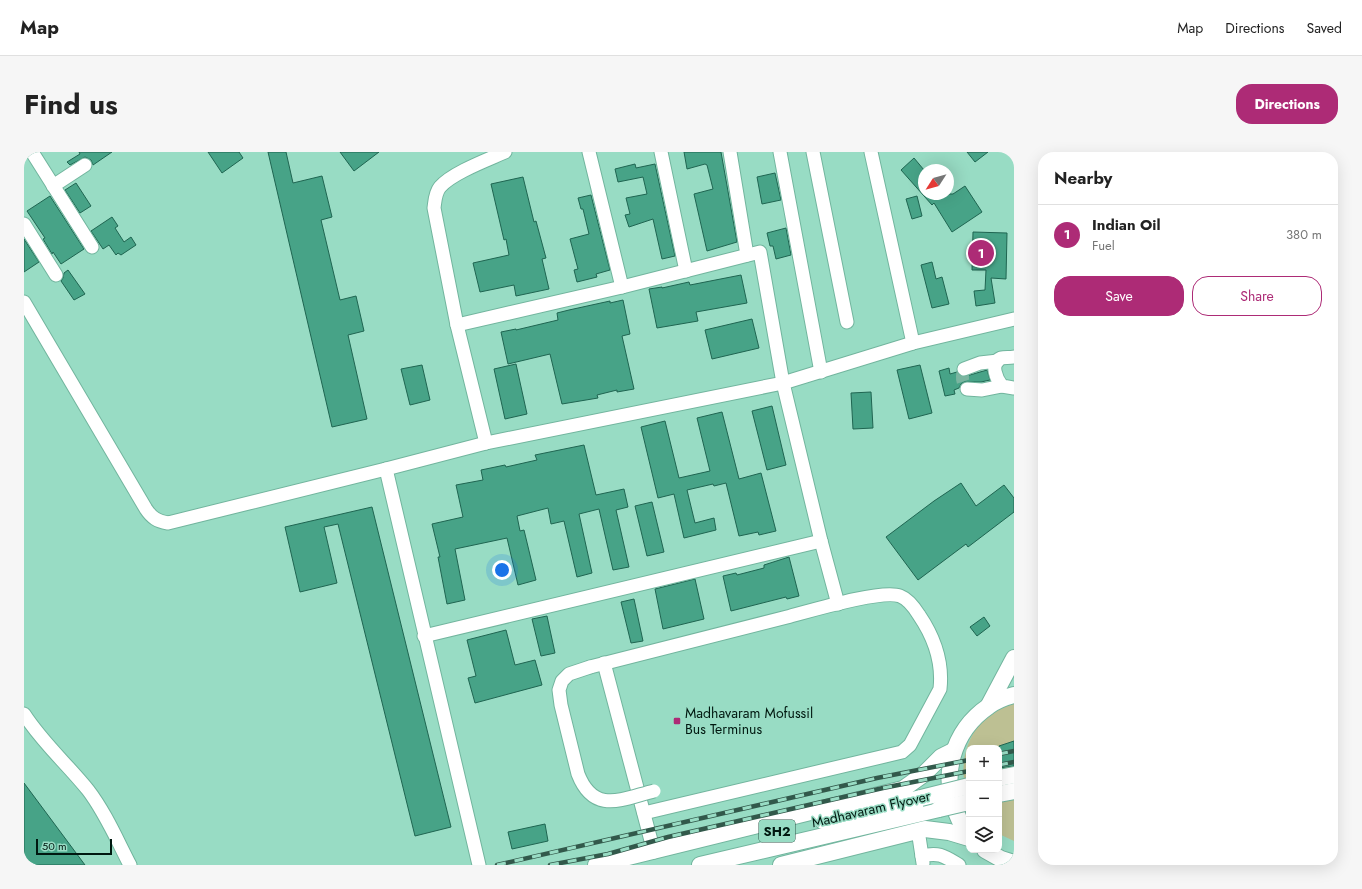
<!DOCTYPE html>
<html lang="en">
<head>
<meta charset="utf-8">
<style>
  :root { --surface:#fff; --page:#f6f6f6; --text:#222; --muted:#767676; --line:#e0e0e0; --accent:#ad2b76 }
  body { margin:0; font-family:Jost,sans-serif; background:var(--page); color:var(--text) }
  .controls { position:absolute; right:12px; bottom:12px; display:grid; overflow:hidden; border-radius:8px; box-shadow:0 4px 16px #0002 }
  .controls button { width:36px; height:36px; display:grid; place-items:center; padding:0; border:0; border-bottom:1px solid var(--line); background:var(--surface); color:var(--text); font:20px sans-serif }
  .compass { position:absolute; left:894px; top:12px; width:36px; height:36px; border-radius:50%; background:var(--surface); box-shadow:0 4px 16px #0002; rotate:234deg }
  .scale { position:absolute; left:12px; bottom:10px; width:76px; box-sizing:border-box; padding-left:4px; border:2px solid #001810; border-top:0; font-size:11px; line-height:14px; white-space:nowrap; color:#001810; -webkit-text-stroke:3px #98dcc4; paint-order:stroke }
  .you { position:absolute; left:478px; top:418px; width:14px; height:14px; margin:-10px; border:3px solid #fff; border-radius:50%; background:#1a73e8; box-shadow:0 0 0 6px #1a73e833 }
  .badge { display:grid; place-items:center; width:26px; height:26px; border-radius:50%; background:var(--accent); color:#fff; font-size:13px; font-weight:700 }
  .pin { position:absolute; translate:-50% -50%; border:2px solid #fff; box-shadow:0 1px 4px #0006 }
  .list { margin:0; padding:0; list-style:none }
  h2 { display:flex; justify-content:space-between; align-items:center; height:52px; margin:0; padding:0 16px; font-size:17px }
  h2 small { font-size:13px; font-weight:400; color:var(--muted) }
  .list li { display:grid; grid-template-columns:26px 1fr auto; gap:12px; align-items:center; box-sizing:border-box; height:60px; padding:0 16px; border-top:1px solid var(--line) }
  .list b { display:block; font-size:15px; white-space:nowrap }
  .list p { margin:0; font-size:13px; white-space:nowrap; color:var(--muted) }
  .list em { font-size:13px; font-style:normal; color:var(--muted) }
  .actions { display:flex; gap:8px; padding:12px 16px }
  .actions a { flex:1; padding:9px 0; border:1px solid var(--accent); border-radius:16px; text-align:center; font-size:14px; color:var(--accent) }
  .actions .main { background:var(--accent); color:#fff }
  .icon { flex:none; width:22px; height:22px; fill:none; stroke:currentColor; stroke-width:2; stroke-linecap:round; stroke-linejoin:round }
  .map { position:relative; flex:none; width:990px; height:713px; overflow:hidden; border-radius:16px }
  header { display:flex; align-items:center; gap:24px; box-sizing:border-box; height:56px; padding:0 20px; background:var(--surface); border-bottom:1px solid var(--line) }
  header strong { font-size:19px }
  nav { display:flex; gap:22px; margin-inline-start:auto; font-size:14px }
  .intro { display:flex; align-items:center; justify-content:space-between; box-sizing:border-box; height:96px; padding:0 24px }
  h1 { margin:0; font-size:28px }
  .button { padding:10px 18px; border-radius:16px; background:var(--accent); color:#fff; font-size:14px; font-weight:700 }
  main { display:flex; gap:24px; padding:0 24px }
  aside { flex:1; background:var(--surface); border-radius:16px; box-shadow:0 4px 16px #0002 }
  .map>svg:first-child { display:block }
  .green { fill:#bdc093 }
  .building { fill:#47a387; stroke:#1f6551 }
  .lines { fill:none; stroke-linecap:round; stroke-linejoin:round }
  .minor-tunnel { stroke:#7ab5a0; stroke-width:13; stroke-dasharray:13 6; stroke-linecap:butt }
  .minor-casing { stroke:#72b59e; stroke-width:15 }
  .major-casing { stroke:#72b59e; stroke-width:18 }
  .minor { stroke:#fff; stroke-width:13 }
  .major { stroke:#fff; stroke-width:16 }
  .rail-casing { stroke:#32594b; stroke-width:4.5 }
  .rail { stroke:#98dcc4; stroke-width:3; stroke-dasharray:9; stroke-linecap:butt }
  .minor-bridge-casing { stroke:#72b59e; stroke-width:15; stroke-linecap:butt }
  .major-bridge-casing { stroke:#72b59e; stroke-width:18; stroke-linecap:butt }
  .minor-bridge { stroke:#fff; stroke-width:13 }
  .major-bridge { stroke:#fff; stroke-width:16 }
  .poi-dot { fill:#ad2b76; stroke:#98dcc4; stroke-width:1.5 }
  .labels { text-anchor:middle; stroke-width:3; stroke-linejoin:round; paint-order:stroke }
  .shield { fill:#98dcc4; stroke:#2e5346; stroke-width:1 }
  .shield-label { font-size:13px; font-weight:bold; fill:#001810 }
  .poi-label { font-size:14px; fill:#001810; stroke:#98dcc4; text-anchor:start }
  .street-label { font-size:14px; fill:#001810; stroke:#98dcc4 }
</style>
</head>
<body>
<header>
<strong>Map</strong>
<nav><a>Map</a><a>Directions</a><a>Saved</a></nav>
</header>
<div class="intro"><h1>Find us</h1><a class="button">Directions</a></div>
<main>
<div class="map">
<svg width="990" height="713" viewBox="0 0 990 713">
  <rect width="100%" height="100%" fill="#98dcc4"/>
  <!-- green -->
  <path class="green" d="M 990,549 L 990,689 L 975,682 L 975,596 L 945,596 L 945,647 C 931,614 944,573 975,555 C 980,552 985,551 990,549 Z"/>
  <!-- building -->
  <g class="building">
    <polygon points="55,0 88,0 69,13 67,8 61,5 46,13 43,10 56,2"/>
    <polygon points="184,0 215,0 219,6 198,21"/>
    <polygon points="244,0 262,0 269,31 298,24 308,65 297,68 316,148 332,144 340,179 324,183 343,267 308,275"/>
    <polygon points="316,0 355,0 330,19"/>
    <polygon points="660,0 697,0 713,90 683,99 670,42 689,37 683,13 681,12 663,17"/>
    <polygon points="943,0 964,0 951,10"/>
    <polygon points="890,6 900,18 900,42 929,42 941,34 958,60 928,80 910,51 908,53 877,18"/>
    <polygon points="611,12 612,16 631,12 651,104 638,107 629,67 605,75 601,63 606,62 602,46 623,42 619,25 594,30 591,17"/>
    <polygon points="751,21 757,48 738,52 733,25"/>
    <polygon points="499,25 510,70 512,69 522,106 518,107 525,137 492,144 490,133 456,140 449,111 485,103 482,87 480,88 467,32"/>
    <polygon points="52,31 67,54 56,61 41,38"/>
    <polygon points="567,43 586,118 572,122 573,125 553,130 550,118 554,117 546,87 565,82 559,57 557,57 554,46"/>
    <polygon points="26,44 60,97 37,112 29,100 28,102 19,87 21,86 3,59"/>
    <polygon points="893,44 898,64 888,67 882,47"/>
    <polygon points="88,65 94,74 91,76 100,90 107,85 112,93 97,103 94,101 92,103 85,93 79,97 67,79"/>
    <polygon points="762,76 767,103 752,107 749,94 746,94 743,81"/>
    <polygon points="949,80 983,81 982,127 967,126 971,151 952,154 950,139 961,138 962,118 948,118"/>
    <polygon points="0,87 15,110 0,120"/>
    <polygon points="908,110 912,127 918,125 925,152 908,156 897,113"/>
    <polygon points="44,118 61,142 50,148 37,129 39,126 40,121"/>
    <polygon points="717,123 723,151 672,160 674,169 633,176 625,137 638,135 638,136 665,130 666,133"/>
    <polygon points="599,148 606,182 598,184 610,237 593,240 593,238 573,243 574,246 538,252 526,202 484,212 477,180 492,177 492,178 534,168 533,161 545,158 586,149 586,151"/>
    <polygon points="728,167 735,196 688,207 681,178"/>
    <polygon points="492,212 503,262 481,267 470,217"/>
    <polygon points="398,213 406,248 386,253 377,217"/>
    <polygon points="896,213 908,261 885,267 873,218"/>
    <polygon points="925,216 926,222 933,220 935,223 939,225 963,218 966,228 957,230 940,230 937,232 935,236 930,238 931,242 921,244 915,219"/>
    <polygon points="847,240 849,276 829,277 827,241"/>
    <polygon points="748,254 762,313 743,318 728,259"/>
    <polygon points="698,260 715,327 737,321 752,379 735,383 734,380 715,384 702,331 690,334 689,332 663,338 671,371 690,366 692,378 660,386 650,342 634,346 617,275 641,269 655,326 686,319 673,266"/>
    <polygon points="560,293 572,343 600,337 604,355 592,358 605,415 589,418 575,357 555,362 568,421 553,425 540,369 527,372 524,356 493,364 496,379 500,378 512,428 494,433 483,386 431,397 441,448 423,452 414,405 416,405 408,372 439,365 432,333 459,328 457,318 481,313 482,315 513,308 511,303"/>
    <polygon points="937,331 952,354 980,333 990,346 990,360 944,395 942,392 894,428 862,385 910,349"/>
    <polygon points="628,350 640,400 623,404 611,354"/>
    <polygon points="348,355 427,675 391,684 314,372 300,375 313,431 276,440 261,375"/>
    <polygon points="765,405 775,444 763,447 762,445 707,459 699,424 712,421 713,423 740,416 740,413"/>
    <polygon points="671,427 680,467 639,477 631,437"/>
    <polygon points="610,447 619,489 607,491 597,450"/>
    <polygon points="523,464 531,501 517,504 508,467"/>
    <polygon points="960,465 966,474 953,484 946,475"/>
    <polygon points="482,478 491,513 511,508 518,533 451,551 444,526 452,524 443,488"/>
    <polygon points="990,589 990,614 975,616 975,594"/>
    <polygon points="0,631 61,713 0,713"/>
    <polygon points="521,672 524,689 488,697 484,680"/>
  </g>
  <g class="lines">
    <!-- minor-tunnel -->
    <path class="minor-tunnel" d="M 940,217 C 937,226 938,229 943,237"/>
    <defs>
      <g id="minor">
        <polyline points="8,0 68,95"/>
        <polyline points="565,0 598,135"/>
        <polyline points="637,0 662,119"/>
        <polyline points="706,0 723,103"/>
        <polyline points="756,0 797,220"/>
        <polyline points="789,0 823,170"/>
        <polyline points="847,0 889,191"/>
        <polyline points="29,34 61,13"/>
        <polyline points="0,72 32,123"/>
        <path d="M 0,150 L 122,357 C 128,366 133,369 144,371 L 362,317"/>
        <polyline points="433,173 598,135 736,100 759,231 797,389 814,452"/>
        <path d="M 990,205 C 986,206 981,205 977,206 C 965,211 973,228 978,234 L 990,236"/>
        <polyline points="940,217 956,211 974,209"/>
        <polyline points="943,237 958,238 978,234"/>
        <path d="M 462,291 L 433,173 L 410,56 C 411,49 411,41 416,35 C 428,21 463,8 481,0"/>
        <polyline points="400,484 797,389"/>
        <polyline points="580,511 630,700"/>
        <path d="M 566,515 C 631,498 697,482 763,465 C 786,459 857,437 876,444 C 884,447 890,455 895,463 C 910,485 919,510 916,537 L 886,593 L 878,600 L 620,661"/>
        <path d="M 0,562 C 18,590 43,612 64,638 C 81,660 93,688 106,713"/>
        <polyline points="894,678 899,711"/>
        <path d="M 898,704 C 915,700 920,704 935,713"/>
        <polyline points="455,713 362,317 462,291 759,231 889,191 990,167"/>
      </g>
      <g id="major">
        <polyline points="965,553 990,506"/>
        <polyline points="975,626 990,623"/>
        <polyline points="975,642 990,639"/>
        <polyline points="799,669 897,646"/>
        <path d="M 945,682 C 942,677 937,672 935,667 C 915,626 928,579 965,554 C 972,549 982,545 990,543"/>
        <polyline points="961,698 977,707 990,711"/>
        <polyline points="572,713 879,637 900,622 917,605 929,599"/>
        <polyline points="676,713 915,657"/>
        <polyline points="757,713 901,677 925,680 945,686"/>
      </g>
    </defs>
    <!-- minor casing -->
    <use href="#minor" class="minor-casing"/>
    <!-- major casing -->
    <use href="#major" class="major-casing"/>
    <!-- minor -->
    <use href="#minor" class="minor"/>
    <!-- major -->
    <use href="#major" class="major"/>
    <defs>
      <g id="rail">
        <polyline points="975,602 990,599"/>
        <polyline points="975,613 990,610"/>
        <polyline points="473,713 853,626 945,608"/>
        <polyline points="526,713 584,702 644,685 859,636 945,619"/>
      </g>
    </defs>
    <!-- rail casing -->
    <use href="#rail" class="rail-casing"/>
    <!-- rail -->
    <use href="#rail" class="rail"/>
    <defs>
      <path id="minor-bridge" d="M 566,515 L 545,522 L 538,529 L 535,538 L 537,553 L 554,622 C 570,663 598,647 630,639"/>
      <g id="major-bridge">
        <polyline points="897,646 945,634"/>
        <polyline points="915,657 945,650"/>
      </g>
    </defs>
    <!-- minor-bridge casing -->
    <use href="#minor-bridge" class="minor-bridge-casing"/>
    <!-- major-bridge casing -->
    <use href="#major-bridge" class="major-bridge-casing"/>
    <!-- minor-bridge -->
    <use href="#minor-bridge" class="minor-bridge"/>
    <!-- major-bridge -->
    <use href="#major-bridge" class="major-bridge"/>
  </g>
  <!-- markers -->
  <rect class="poi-dot" x="649" y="565" width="8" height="8" rx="2"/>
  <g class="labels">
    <!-- shield labels -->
    <rect class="shield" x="735" y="668" width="36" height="22" rx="3"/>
    <g class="shield-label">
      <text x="753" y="684">SH2</text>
    </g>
    <!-- poi labels -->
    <g class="poi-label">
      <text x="661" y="566">Madhavaram Mofussil<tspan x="661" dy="16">Bus Terminus</tspan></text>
    </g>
    <!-- street labels -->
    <g class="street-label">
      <text transform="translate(847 657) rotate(-13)" y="5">Madhavaram Flyover</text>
    </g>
  </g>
</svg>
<div class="controls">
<button>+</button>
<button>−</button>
<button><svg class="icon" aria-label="layers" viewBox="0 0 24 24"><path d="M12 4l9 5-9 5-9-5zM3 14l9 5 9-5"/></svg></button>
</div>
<svg class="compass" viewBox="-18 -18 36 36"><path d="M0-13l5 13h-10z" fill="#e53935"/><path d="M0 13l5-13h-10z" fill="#767676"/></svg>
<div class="scale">50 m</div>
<div class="you"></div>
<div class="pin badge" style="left:957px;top:101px">1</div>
</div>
<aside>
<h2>Nearby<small></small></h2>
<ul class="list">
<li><span class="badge">1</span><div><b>Indian Oil</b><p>Fuel</p></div><em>380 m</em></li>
</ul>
<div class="actions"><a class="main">Save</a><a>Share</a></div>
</aside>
</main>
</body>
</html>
